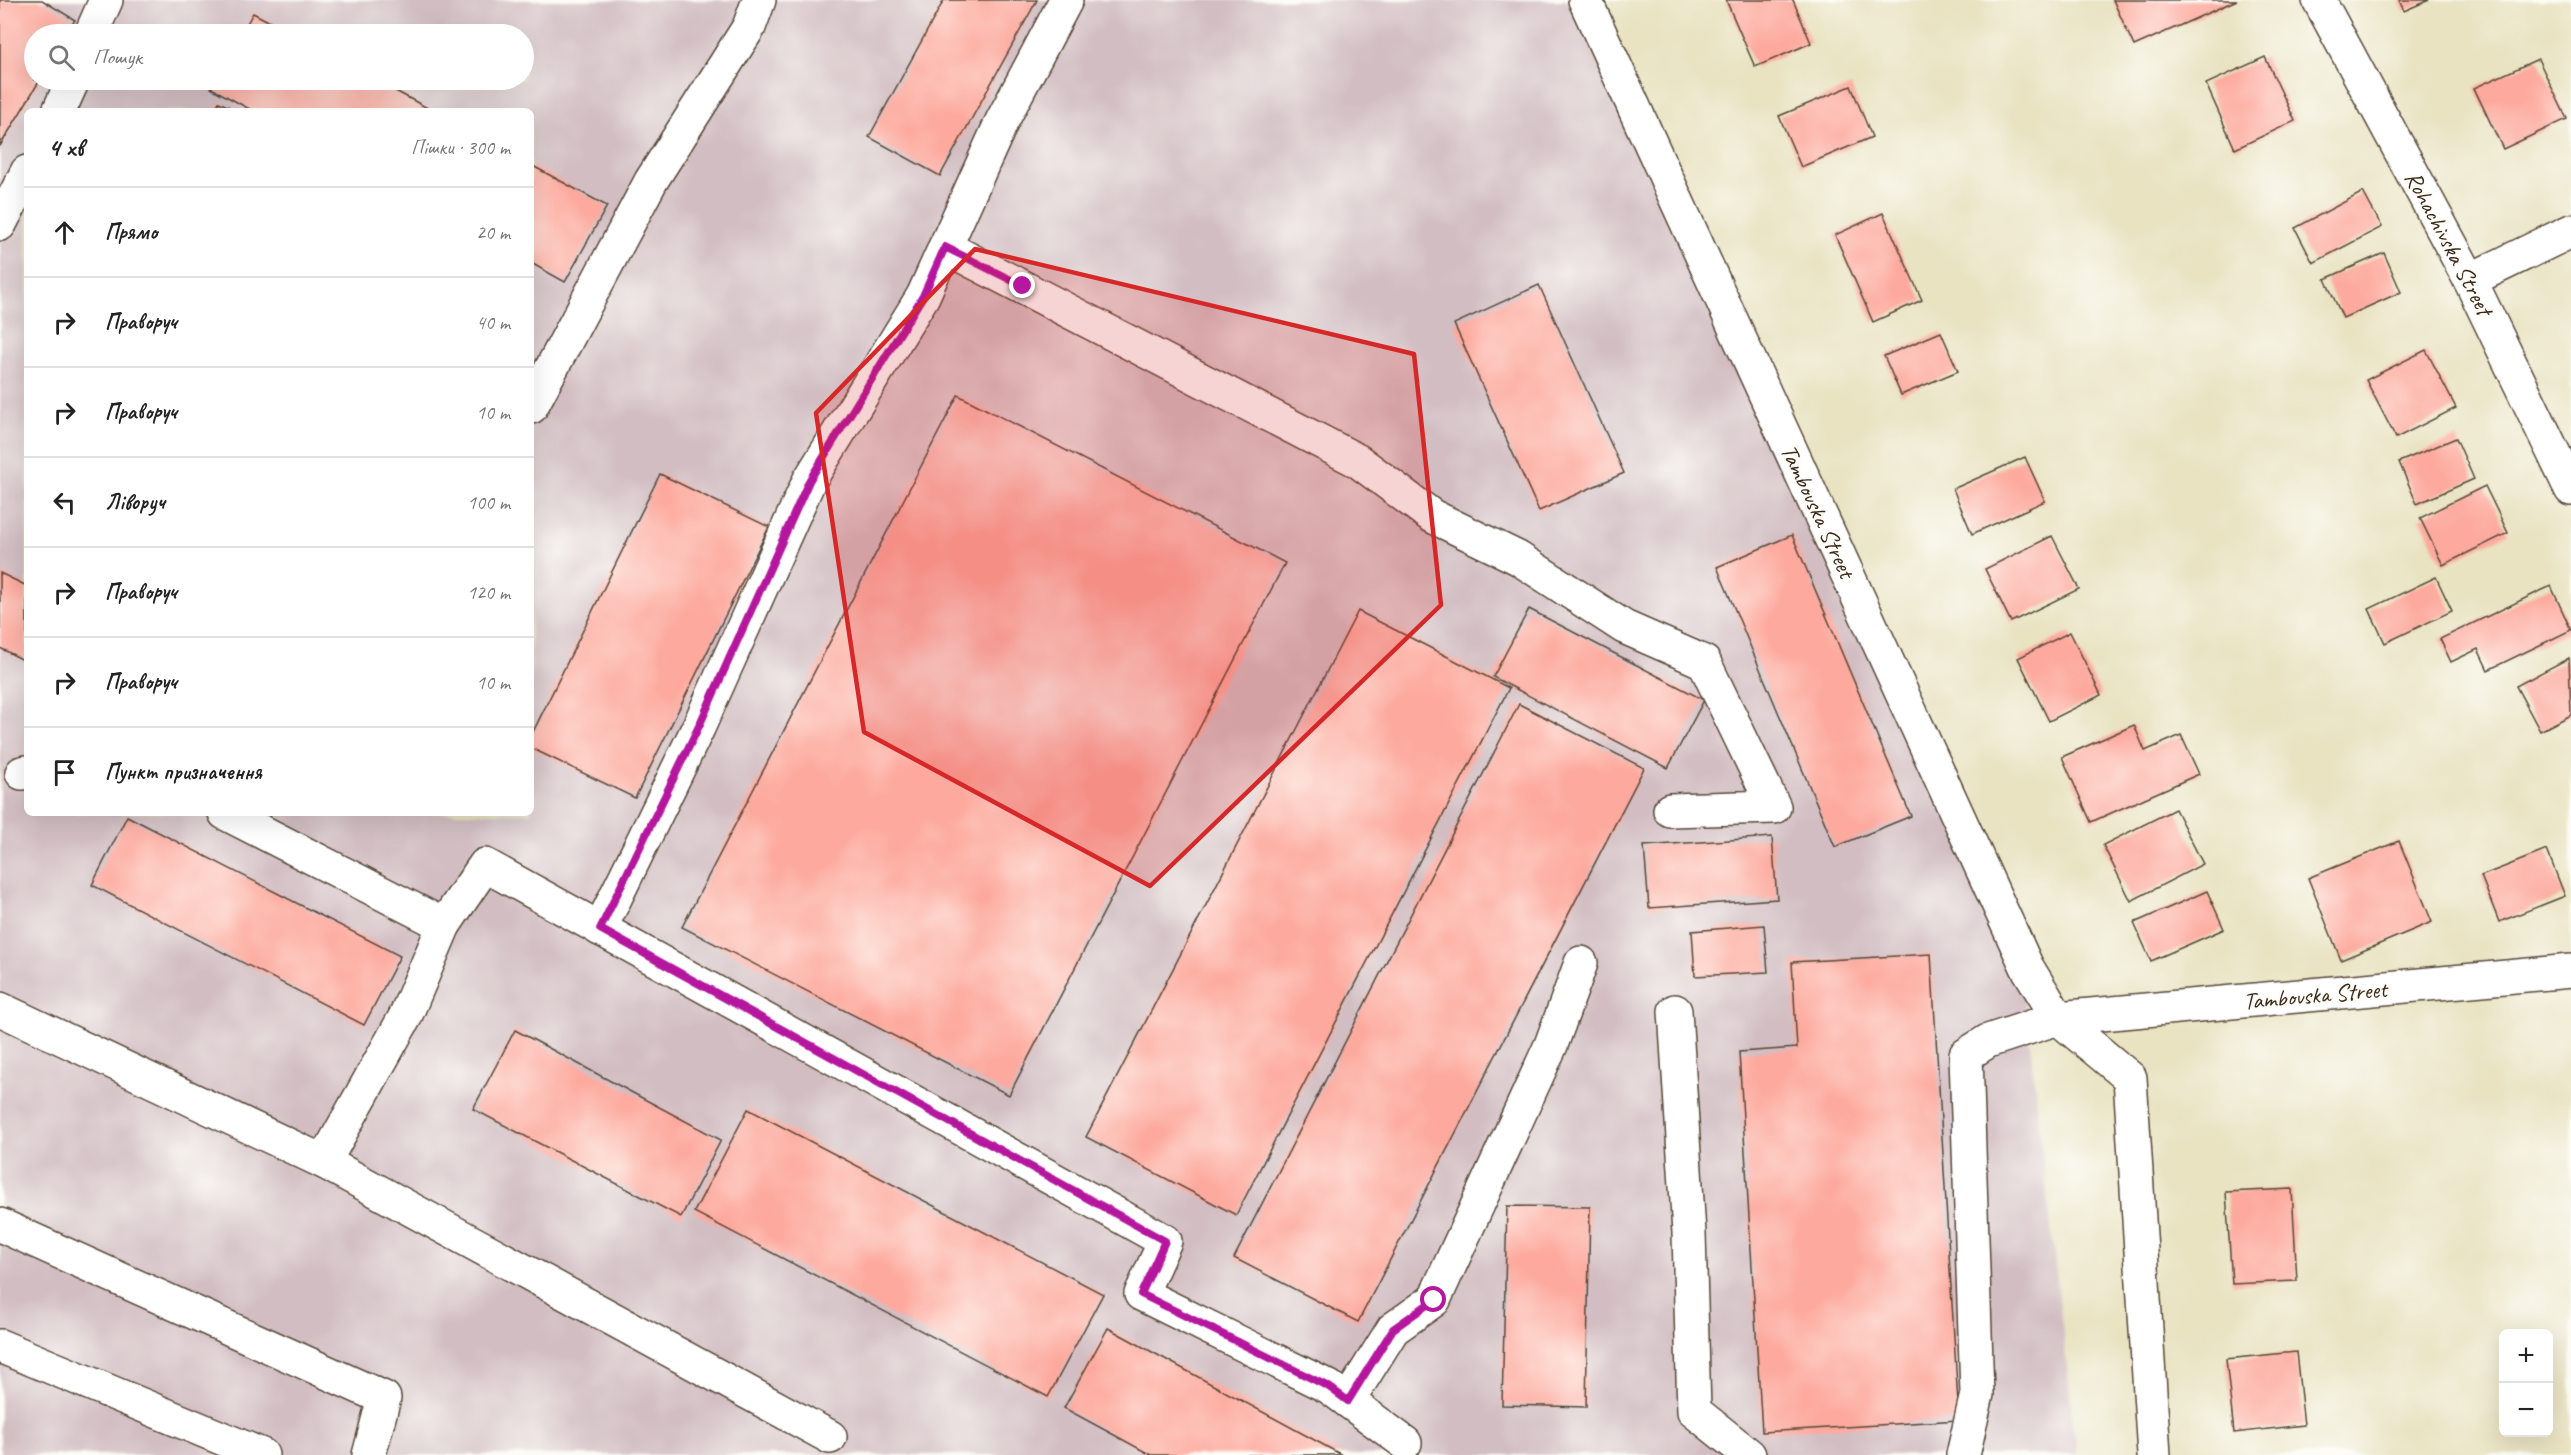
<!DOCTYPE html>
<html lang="uk">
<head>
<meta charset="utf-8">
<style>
  :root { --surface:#fff; --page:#f2f2f2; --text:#222; --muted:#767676; --line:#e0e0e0 }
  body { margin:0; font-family:Caveat,sans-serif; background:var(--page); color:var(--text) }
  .controls { position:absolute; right:18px; bottom:18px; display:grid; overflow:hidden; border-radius:9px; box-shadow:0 6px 24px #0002 }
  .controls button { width:54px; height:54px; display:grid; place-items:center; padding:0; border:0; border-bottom:2px solid var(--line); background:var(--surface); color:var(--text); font:30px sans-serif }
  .stop { position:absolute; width:18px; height:18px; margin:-14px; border:4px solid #b5179e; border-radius:50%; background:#fff }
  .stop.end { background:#b5179e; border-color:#fff; box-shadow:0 2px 6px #0008 }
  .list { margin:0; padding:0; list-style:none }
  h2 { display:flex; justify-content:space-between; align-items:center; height:78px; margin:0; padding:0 24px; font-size:26px }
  h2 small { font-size:20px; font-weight:400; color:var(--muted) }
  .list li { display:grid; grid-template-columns:39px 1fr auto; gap:18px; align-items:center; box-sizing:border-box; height:90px; padding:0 24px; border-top:2px solid var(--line) }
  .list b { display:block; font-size:22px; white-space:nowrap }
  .list em { font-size:20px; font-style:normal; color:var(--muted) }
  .icon { flex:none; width:33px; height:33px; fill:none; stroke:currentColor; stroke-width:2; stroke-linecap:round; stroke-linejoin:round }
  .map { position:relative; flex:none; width:2571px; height:1455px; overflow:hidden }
  .search { position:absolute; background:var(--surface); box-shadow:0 6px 24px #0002; left:24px; top:24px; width:510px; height:66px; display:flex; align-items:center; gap:15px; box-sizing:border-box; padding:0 21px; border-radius:33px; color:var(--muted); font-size:22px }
  .panel { position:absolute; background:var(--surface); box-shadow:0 6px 24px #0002; left:24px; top:108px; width:510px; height:708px; border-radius:9px }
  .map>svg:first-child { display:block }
  .industrial { fill:#d2bec2; fill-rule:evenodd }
  .building { fill:#fda99d }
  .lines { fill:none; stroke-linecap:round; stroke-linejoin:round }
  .minor-casing { stroke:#554637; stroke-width:36 }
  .minor { stroke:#fff; stroke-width:33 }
  .route { stroke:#b5179e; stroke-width:8 }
  .marked { fill:#d62828; fill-opacity:0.2; stroke:#d62828; stroke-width:4.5; stroke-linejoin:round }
  .labels { text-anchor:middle; stroke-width:4.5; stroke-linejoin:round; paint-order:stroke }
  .street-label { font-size:24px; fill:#3b2a1e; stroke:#fdfcf7 }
</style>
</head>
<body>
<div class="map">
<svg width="2571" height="1455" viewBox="0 0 2571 1455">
  <rect width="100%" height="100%" fill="#fdfcf7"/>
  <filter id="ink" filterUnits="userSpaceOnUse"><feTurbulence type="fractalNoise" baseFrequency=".0167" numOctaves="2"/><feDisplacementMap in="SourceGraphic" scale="12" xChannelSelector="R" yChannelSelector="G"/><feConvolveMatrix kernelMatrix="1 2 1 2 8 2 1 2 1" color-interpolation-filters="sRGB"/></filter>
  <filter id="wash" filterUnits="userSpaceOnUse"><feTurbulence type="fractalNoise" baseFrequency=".008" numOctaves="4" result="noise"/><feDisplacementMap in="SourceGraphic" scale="24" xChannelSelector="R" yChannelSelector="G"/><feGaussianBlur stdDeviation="1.35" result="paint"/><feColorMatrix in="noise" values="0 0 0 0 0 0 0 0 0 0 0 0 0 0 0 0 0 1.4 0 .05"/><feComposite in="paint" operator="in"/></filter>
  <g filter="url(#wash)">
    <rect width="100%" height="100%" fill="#e9e3c2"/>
    <!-- industrial -->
    <path class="industrial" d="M 0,0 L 1589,0 L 2020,958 L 2077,1455 L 0,1455 ZM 34,34 L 524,34 L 524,80 L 34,80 ZM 27,111 L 531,111 L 531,813 L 27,813 Z"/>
    <g id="blocks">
      <!-- building -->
      <g class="building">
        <polygon points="0,0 42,0 75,20 66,34 34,34 34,80 40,80 0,146"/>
        <polygon points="944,0 1037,0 940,176 869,137"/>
        <polygon points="1726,0 1793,0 1811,43 1755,67"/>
        <polygon points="2113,0 2237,0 2134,46"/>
        <polygon points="2399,0 2429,0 2404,11"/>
        <polygon points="253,13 293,34 241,34"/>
        <polygon points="2265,57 2295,121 2235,149 2206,84"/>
        <polygon points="2538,59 2567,119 2503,149 2474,88"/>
        <polygon points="216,80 375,80 433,111 253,111 211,88"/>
        <polygon points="1851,86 1872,137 1801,167 1779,116"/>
        <polygon points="219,102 237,111 214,111"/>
        <polygon points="531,165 607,206 565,282 531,263"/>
        <polygon points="2363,192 2382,227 2313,263 2295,228"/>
        <polygon points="1883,213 1922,300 1873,322 1835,235"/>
        <polygon points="2384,253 2401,292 2343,318 2325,279"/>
        <polygon points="1539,285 1624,473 1539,511 1454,324"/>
        <polygon points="1941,332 1958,371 1901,395 1884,356"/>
        <polygon points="2426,350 2456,408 2396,438 2366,380"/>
        <polygon points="958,395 1285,563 1009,1095 682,927"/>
        <polygon points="2456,438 2474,479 2417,504 2399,462"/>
        <polygon points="2025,457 2045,501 1972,534 1953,489"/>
        <polygon points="660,474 769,527 635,798 531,748 531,736"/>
        <polygon points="2485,486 2508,533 2443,565 2420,518"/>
        <polygon points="1792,535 1911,816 1835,847 1717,567"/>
        <polygon points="2052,536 2079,589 2011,622 1985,569"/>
        <polygon points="0,573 27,586 27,662 0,648"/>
        <polygon points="2436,577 2452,611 2385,643 2369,609"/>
        <polygon points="2551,586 2571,630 2488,670 2478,649 2451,662 2440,639"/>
        <polygon points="1529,609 1704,700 1668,768 1493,677"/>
        <polygon points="1358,611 1509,688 1236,1215 1086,1137"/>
        <polygon points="2070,632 2101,695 2049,721 2018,658"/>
        <polygon points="2569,658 2571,715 2540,731 2516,686"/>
        <polygon points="1519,704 1644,768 1358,1322 1234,1258"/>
        <polygon points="2134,725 2145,751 2181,735 2199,774 2091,822 2062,757"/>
        <polygon points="2175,809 2203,864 2131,901 2103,845"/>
        <polygon points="127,816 400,956 364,1025 92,885"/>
        <polygon points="1772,837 1777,899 1649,908 1644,846"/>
        <polygon points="2399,841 2432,922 2341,960 2308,878"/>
        <polygon points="2547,850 2565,896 2499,922 2481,876"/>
        <polygon points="2207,891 2224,929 2151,961 2134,923"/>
        <polygon points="1764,925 1768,972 1695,976 1692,931"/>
        <polygon points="1931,954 1959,1420 1762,1432 1739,1052 1797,1048 1792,962"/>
        <polygon points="515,1030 721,1140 681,1217 473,1109"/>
        <polygon points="748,1109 1103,1294 1048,1397 694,1212"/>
        <polygon points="2292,1189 2297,1281 2232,1284 2226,1192"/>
        <polygon points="1507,1206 1590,1207 1586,1407 1502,1405"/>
        <polygon points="1108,1328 1342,1455 1151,1455 1064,1408"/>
        <polygon points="2296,1352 2304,1425 2234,1433 2226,1359"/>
      </g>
    </g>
  </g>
  <g filter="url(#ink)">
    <use href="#blocks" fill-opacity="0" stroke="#554637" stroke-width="1.5"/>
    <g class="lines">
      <defs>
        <g id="minor">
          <polyline points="1585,0 2027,967 2058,1018 2130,1078 2154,1455"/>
          <polyline points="2319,0 2470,280 2571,489"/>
          <polyline points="91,34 106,0"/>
          <polyline points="59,111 73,80"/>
          <polyline points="0,224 27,172"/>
          <polyline points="945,247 1358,461 1432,516 1518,558 1624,627 1704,662 1774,807 1670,810"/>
          <polyline points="2470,280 2571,231"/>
          <polyline points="531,407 651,181 749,27 759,0"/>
          <polyline points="22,773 27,772"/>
          <polyline points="225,813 444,925 405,1017 324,1162"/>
          <polyline points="444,925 485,865 1165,1241 1141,1294 1329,1387 1405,1443"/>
          <polyline points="600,929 699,726 809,481 923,296 1002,121 1066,0"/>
          <polyline points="0,1009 324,1162 830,1437"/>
          <polyline points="1675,1011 1689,1233 1694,1411 1749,1455"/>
          <polyline points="0,1225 384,1398 369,1455"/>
          <polyline points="0,1346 262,1455"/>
          <polyline points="1348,1401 1393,1329 1434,1300 1551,1045 1581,963"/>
          <polyline points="1963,1455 1977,1394 1966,1055 1988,1041 2058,1018 2571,971"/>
        </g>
      </defs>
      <!-- minor casing -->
      <use href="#minor" class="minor-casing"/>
      <!-- minor -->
      <use href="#minor" class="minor"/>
    </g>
  </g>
  <g class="lines" filter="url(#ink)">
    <!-- route -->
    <polyline class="route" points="1023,286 945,247 923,296 809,481 699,726 600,929 1165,1241 1141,1294 1329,1387 1348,1401 1393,1329 1434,1300"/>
  </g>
  <!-- marked area -->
  <path class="marked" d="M 975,249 L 1414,354 L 1441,605 L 1150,886 L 864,732 L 816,413 Z"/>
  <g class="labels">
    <!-- street labels -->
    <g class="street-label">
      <text transform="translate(2449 243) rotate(62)" y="8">Rohachivska Street</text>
      <text transform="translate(1818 511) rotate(65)" y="8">Tambovska Street</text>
      <text transform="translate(2315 995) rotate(-5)" y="8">Tambovska Street</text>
    </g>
  </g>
</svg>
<div class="controls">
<button>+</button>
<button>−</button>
</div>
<div class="stop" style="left:1434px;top:1300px"></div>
<div class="stop end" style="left:1023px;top:286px"></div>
<div class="search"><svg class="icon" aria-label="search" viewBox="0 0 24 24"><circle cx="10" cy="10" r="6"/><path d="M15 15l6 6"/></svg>Пошук</div>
<section class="panel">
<h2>4 хв<small>Пішки · 300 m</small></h2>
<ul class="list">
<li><svg class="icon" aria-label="ahead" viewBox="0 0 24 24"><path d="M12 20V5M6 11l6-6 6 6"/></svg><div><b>Прямо</b></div><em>20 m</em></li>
<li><svg class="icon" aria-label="right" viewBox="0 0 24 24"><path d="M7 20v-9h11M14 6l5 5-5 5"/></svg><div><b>Праворуч</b></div><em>40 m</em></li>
<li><svg class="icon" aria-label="right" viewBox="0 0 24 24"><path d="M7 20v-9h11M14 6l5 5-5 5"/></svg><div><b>Праворуч</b></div><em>10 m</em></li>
<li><svg class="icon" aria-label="left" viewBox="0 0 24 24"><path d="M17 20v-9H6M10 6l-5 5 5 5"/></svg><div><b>Ліворуч</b></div><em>100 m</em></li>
<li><svg class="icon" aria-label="right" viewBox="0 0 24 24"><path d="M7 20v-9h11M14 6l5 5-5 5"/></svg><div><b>Праворуч</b></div><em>120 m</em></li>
<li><svg class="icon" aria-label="right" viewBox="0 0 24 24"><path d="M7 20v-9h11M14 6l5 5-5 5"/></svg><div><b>Праворуч</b></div><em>10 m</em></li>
<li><svg class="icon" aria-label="arrive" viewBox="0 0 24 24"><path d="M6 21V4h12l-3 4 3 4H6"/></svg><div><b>Пункт призначення</b></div></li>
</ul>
</section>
</div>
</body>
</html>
